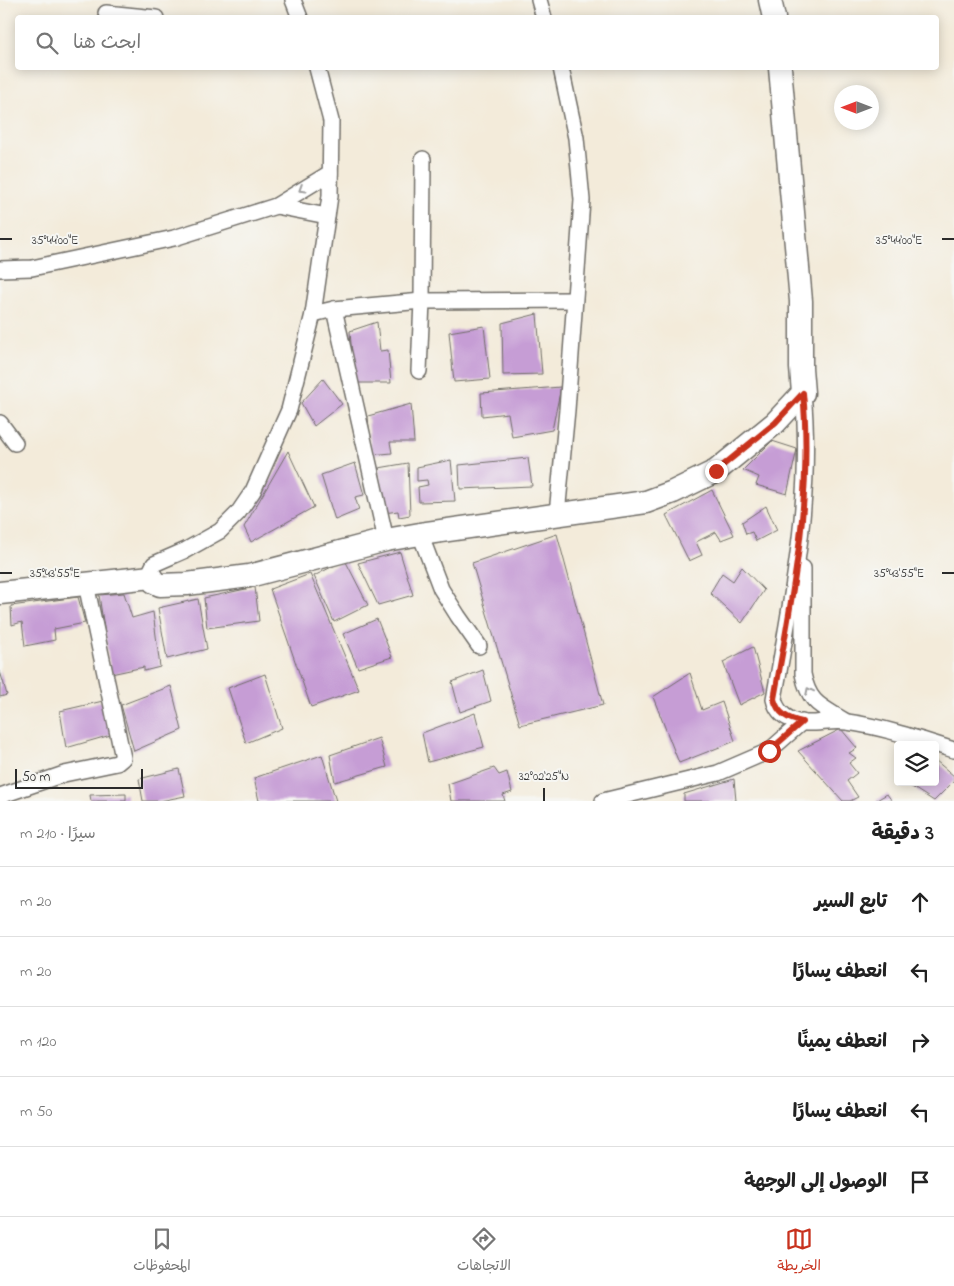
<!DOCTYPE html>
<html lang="ar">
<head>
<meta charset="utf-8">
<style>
  :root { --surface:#fff; --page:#f2f2f2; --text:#222; --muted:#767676; --line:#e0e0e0; --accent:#c8321e }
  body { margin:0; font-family:"Indie Flower","Playpen Sans Arabic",sans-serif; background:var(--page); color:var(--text); direction:rtl }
  .controls { position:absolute; right:15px; bottom:15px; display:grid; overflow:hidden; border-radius:5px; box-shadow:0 2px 12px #0003 }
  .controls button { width:45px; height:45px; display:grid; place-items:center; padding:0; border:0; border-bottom:1px solid var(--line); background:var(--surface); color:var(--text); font:25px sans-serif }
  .compass { position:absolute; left:834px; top:85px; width:45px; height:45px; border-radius:50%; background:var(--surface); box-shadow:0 2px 12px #0003; rotate:270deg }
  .scale { position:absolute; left:15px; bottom:12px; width:128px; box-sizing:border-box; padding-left:5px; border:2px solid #2b2b2b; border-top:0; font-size:14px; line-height:18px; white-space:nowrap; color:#2b2b2b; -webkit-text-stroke:4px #f6f6f2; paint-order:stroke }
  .stop { position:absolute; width:15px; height:15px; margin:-11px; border:4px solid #c8321e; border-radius:50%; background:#fff }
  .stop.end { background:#c8321e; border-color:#fff; box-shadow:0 1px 5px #0008 }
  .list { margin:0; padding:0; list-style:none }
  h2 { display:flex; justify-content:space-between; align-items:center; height:65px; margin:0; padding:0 20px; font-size:21px }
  h2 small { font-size:16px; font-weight:400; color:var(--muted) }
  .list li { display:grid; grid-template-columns:32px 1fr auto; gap:15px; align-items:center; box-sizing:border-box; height:70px; padding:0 20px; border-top:1px solid var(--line) }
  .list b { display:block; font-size:19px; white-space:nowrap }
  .list em { font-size:16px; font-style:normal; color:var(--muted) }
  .icon { flex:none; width:28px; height:28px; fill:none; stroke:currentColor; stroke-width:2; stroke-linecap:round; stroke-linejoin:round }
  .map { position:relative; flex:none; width:954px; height:801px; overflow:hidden; direction:ltr }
  .search { position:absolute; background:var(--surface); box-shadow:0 2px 12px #0003; left:15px; right:15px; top:15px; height:55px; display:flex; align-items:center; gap:12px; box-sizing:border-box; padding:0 18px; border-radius:5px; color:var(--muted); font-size:19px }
  .sheet { height:415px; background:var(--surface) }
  nav { display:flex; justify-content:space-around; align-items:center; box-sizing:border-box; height:70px; border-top:1px solid var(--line); background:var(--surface); font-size:14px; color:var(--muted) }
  nav a { display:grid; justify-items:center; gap:2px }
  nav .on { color:var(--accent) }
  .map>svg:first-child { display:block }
  .building { fill:#c69dd5 }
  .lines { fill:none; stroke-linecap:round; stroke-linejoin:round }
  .street-casing { stroke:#716e68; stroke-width:18 }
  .secondary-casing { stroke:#716e68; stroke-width:25 }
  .street { stroke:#fff; stroke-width:15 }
  .secondary { stroke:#fff; stroke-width:22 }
  .oneway { stroke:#a0a0a0 }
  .route { stroke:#c8321e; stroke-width:6 }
  .ticks { fill:none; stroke:#2b2b2b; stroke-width:2 }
  .ticks-label { font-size:12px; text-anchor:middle; fill:#2b2b2b; stroke:#f6f6f2; stroke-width:4; stroke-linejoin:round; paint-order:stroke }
</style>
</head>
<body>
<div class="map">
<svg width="954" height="801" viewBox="0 0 954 801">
  <rect width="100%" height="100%" fill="#f6f6f2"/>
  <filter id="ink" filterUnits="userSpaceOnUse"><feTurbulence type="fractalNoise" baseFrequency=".02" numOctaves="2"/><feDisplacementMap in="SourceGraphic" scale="10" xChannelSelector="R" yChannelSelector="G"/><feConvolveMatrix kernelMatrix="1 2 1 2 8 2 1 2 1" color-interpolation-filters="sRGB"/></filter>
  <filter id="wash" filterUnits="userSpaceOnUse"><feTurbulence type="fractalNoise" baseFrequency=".0096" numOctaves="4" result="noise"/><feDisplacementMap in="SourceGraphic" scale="20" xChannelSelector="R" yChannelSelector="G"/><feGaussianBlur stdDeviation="1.12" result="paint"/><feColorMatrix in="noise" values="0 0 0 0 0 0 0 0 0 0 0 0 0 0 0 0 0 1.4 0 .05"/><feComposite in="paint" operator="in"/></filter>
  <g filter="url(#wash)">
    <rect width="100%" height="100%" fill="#f3ebda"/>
    <g id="blocks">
      <!-- building -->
      <g class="building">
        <polygon points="537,314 542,374 503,375 502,323"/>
        <polygon points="377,322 380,351 388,350 391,383 354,383 350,331"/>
        <polygon points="484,326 490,379 454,382 449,332"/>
        <polygon points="323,379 342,404 314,426 301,403"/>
        <polygon points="561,387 552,430 512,437 508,413 482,416 481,393"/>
        <polygon points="411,404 414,442 390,442 392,453 371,455 368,416"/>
        <polygon points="772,441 797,449 787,494 756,485 759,477 743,470"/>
        <polygon points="288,451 314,507 251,542 244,527"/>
        <polygon points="528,458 532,486 460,489 459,465"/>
        <polygon points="451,460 455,501 419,502 418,487 428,485 427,480 417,481 417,467"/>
        <polygon points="355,463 364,495 355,497 359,510 335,520 321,475"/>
        <polygon points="408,463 410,515 399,517 398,511 384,513 379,468"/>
        <polygon points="712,490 734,535 721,540 716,532 696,542 702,555 689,561 666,515"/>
        <polygon points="766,506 777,530 756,541 752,532 746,534 742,522"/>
        <polygon points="557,534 603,705 520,725 472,563"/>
        <polygon points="400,552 413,595 378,605 358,563"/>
        <polygon points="345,560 368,605 334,622 314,576"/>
        <polygon points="742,567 764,590 742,623 710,593 722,573 733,581"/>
        <polygon points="310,574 359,690 311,707 270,589"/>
        <polygon points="255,587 259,621 207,628 204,598"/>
        <polygon points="124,593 132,618 153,612 160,667 144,671 144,667 111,674 99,595"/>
        <polygon points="78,597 85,623 54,629 55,640 25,646 22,622 12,625 11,606"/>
        <polygon points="198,599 207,649 167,659 158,608"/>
        <polygon points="377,619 392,657 358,668 343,634"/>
        <polygon points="753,647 765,692 739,705 723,662"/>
        <polygon points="483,670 491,701 460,712 452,682"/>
        <polygon points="0,671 7,695 0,697"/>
        <polygon points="690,673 702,710 722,702 735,741 679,763 653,697"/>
        <polygon points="265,674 282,728 246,743 228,688"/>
        <polygon points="171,686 182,730 134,751 121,705"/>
        <polygon points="103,701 114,734 66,748 60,711"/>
        <polygon points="475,713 484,747 428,762 422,733"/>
        <polygon points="841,729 857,748 849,753 856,758 849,763 857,773 847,781 858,797 850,801 843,801 798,751"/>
        <polygon points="379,738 387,767 335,782 330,755"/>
        <polygon points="322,755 336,801 259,801 254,778"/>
        <polygon points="935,760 954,776 954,781 934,801 904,782 935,782"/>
        <polygon points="494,768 499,775 507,772 512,792 503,795 505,801 451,801 448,784"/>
        <polygon points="179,769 185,796 160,801 143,801 139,779"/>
        <polygon points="734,779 736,801 684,801 684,794"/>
        <polygon points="126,794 126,801 91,801 90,795"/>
        <polygon points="887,794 892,801 875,801"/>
      </g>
    </g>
  </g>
  <g filter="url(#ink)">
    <use href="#blocks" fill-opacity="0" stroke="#716e68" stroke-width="1"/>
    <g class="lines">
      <defs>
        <g id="street">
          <polyline points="293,0 300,18"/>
          <polyline points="539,0 544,18"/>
          <polyline points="106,13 156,18"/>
          <polyline points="276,206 327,216"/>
          <polyline points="0,269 32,268 174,238 276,206 330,173"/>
          <polyline points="334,309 386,540"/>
          <polyline points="313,314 334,309 422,301 574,300"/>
          <polyline points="419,371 422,301 423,159"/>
          <path d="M 803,393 C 813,495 792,598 774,699 C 776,708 781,715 790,719 C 806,728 829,719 847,722 C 883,727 919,739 954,750"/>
          <polyline points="0,423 15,443"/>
          <polyline points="557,514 567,410 582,200 576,138 561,68"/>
          <polyline points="420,534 441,589 458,616 479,646"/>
          <path d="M 803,568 L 803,674 C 809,704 821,706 845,721"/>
          <polyline points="151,577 151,570 154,564 186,550 220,531 238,513 253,491 289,410 313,314 330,196 331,121 317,68"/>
          <polyline points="0,796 64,774 117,763 123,758 86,584"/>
          <polyline points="603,801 718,773 769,751 802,722"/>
        </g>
        <g id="secondary">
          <polyline points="770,0 774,18"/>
          <polyline points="0,593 151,577 154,582 160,585 187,584 249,576 386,540 420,534 646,502 673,492 716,471 775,423 803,393 801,368 801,301 780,68"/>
        </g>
      </defs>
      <!-- street casing -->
      <use href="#street" class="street-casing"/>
      <!-- secondary casing -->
      <use href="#secondary" class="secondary-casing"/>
      <!-- street -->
      <use href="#street" class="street"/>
      <!-- secondary -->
      <use href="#secondary" class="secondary"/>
    </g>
    <!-- one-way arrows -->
    <defs><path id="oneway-chevron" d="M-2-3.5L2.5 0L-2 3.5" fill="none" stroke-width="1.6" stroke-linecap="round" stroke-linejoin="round" transform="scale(1.25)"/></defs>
    <g class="oneway">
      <use href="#oneway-chevron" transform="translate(302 189) rotate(148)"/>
      <use href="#oneway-chevron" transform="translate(809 691) rotate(-116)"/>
    </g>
  </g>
  <g class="lines" filter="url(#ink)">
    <!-- route -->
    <path class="route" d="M 716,471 L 775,423 L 803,393 C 813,495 792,599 774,699 C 778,714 788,719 802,722 L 769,751"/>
  </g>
  <!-- ticks -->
  <path class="ticks" d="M 0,239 L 12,239M 942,239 L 954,239M 0,573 L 12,573M 942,573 L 954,573M 544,788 L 544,801"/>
  <g class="ticks-label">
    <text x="899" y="244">35°44'00"E</text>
    <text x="55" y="244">35°44'00"E</text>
    <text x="899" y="577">35°43'55"E</text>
    <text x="55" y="577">35°43'55"E</text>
    <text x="544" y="780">32°02'25"N</text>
  </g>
</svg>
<div class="controls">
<button><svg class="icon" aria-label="layers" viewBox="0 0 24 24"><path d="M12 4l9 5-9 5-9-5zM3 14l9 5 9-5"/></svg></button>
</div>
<svg class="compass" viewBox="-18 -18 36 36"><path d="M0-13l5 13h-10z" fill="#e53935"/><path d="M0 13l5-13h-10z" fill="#767676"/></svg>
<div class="scale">50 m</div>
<div class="stop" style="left:769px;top:751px"></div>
<div class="stop end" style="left:716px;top:471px"></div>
<div class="search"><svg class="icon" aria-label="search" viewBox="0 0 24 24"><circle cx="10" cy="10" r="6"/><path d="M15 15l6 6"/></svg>ابحث هنا</div>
</div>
<section class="sheet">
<h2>3 دقيقة<small>سيرًا · 210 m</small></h2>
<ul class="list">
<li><svg class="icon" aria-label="ahead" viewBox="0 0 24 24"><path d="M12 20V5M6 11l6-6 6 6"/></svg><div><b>تابع السير</b></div><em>20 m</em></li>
<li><svg class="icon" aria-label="left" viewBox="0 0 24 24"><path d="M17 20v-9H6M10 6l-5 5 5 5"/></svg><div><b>انعطف يسارًا</b></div><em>20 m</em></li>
<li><svg class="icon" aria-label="right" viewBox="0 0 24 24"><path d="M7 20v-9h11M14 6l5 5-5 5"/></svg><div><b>انعطف يمينًا</b></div><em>120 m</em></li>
<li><svg class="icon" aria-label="left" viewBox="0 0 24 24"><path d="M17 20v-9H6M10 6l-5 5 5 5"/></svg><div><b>انعطف يسارًا</b></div><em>50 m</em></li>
<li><svg class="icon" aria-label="arrive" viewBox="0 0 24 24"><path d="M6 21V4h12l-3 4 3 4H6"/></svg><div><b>الوصول إلى الوجهة</b></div></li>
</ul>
</section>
<nav>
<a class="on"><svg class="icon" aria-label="map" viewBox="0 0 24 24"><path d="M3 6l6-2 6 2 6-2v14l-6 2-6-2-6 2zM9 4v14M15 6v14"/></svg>الخريطة</a>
<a><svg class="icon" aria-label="directions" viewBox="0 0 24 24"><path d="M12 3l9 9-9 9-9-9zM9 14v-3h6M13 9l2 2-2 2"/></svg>الاتجاهات</a>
<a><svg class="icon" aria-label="saved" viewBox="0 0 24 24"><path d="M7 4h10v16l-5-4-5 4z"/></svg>المحفوظات</a>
</nav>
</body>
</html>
